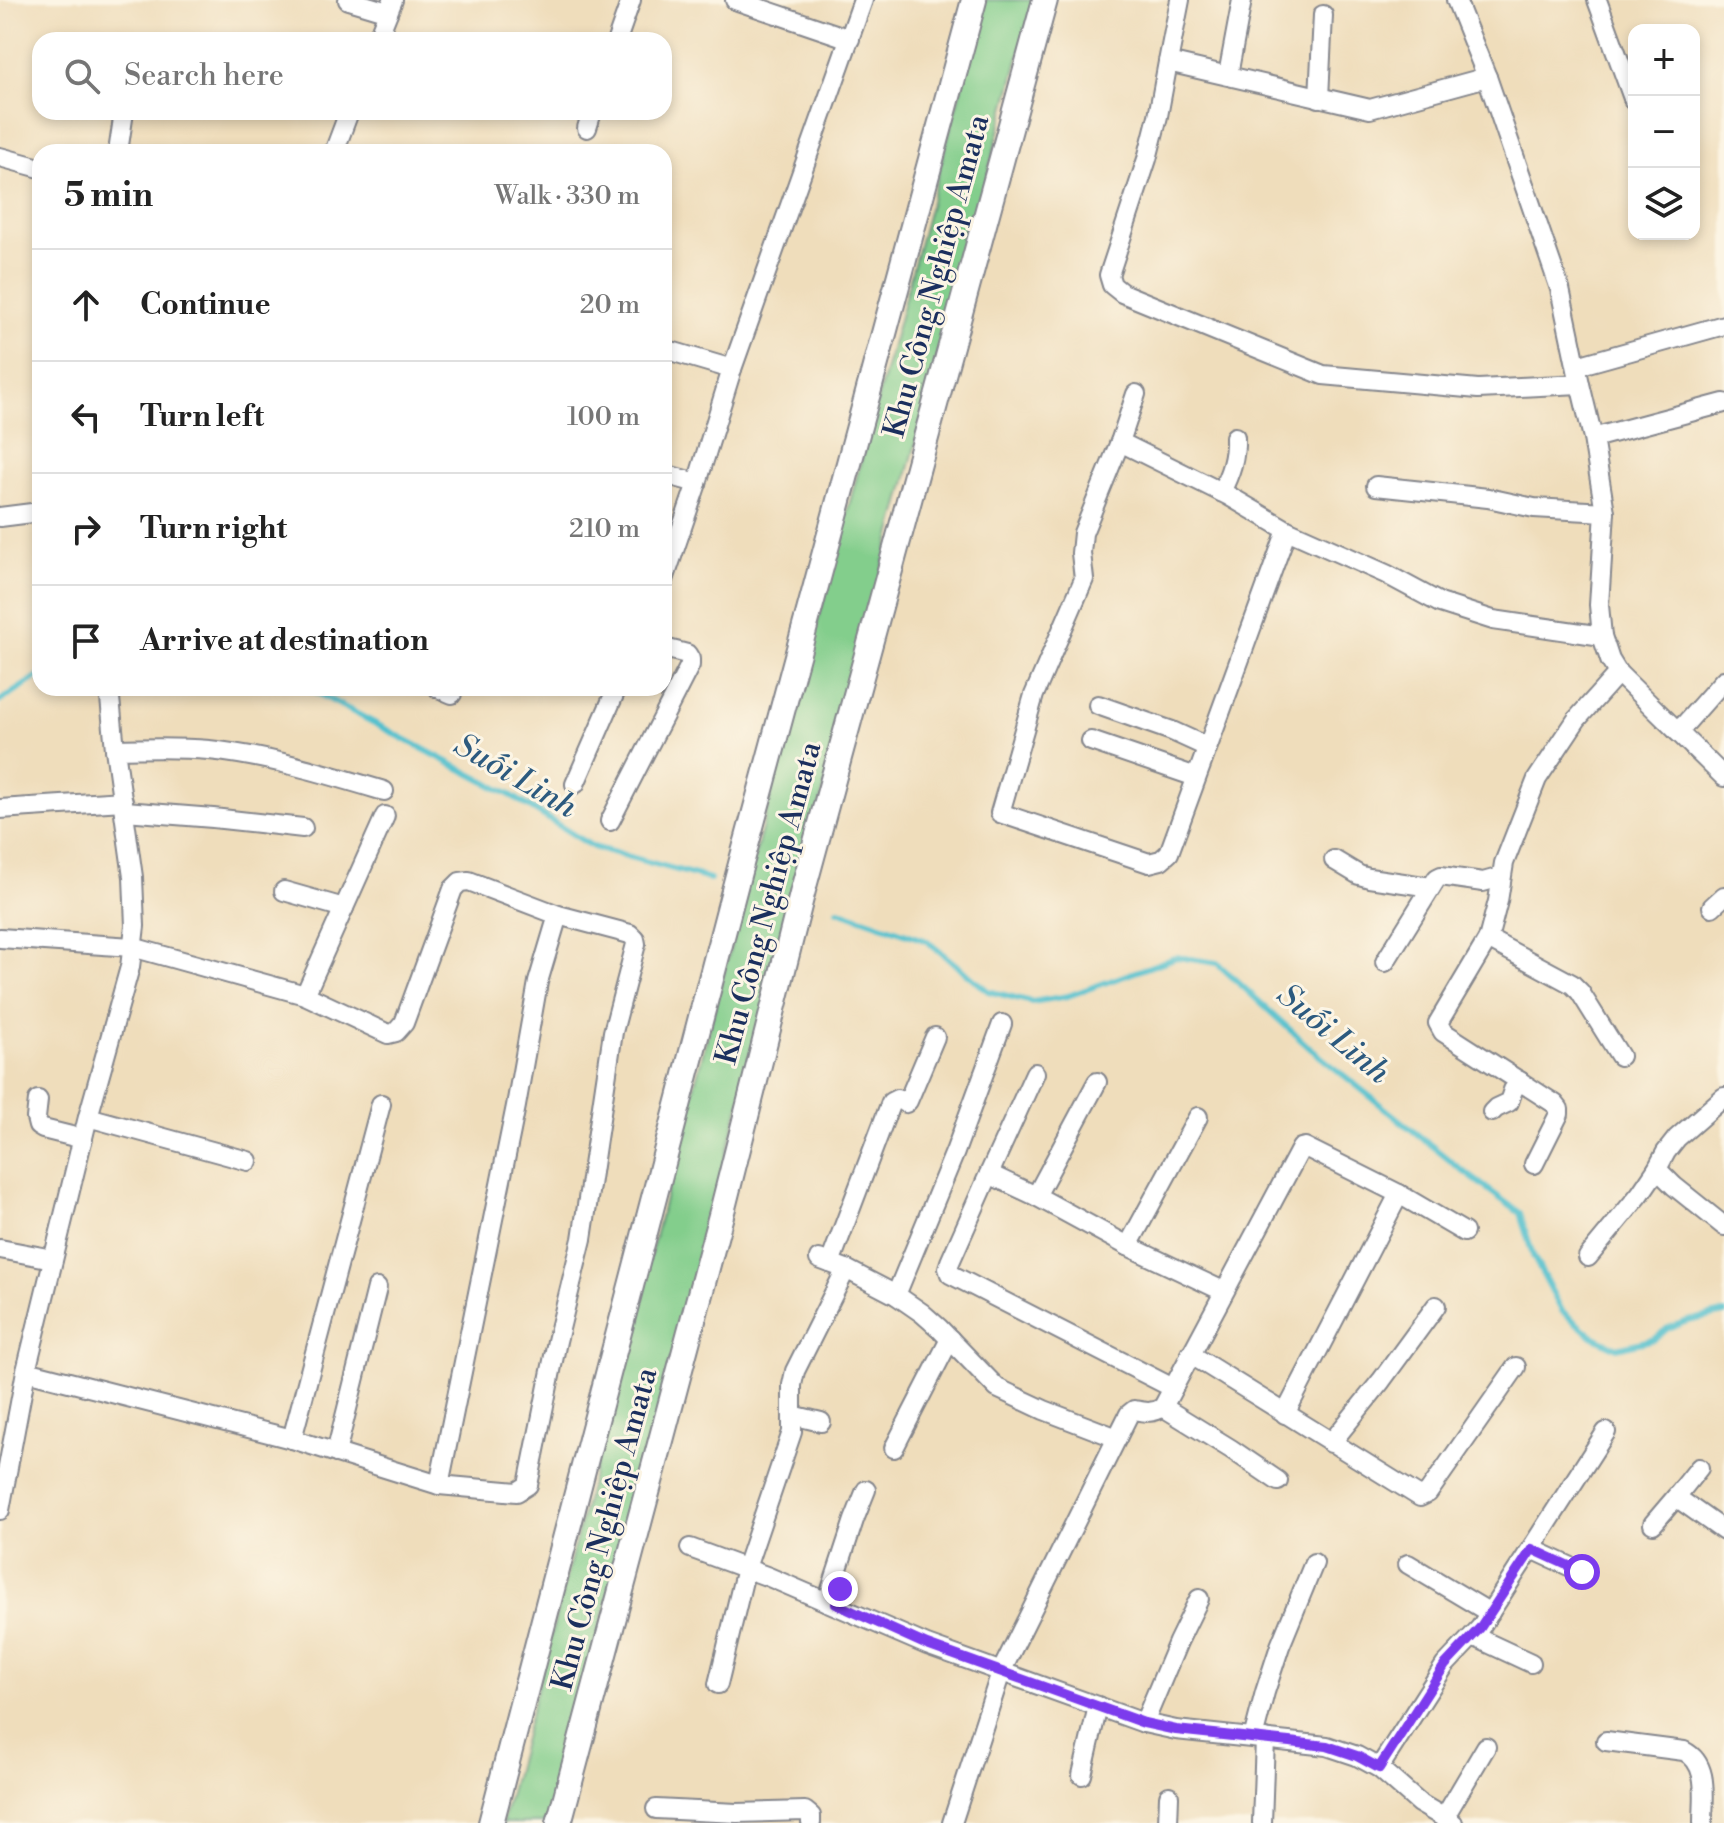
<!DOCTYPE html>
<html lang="en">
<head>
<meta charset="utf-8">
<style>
  :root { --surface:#fff; --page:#f2f2f2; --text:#222; --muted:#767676; --line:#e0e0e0 }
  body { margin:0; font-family:"Libre Bodoni",serif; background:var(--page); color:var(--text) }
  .controls { position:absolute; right:24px; top:24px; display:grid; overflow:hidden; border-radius:16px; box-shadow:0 4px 12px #0003 }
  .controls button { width:72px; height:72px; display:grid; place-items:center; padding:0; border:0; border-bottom:2px solid var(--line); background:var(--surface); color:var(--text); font:40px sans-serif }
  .stop { position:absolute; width:24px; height:24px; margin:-18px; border:6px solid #7c3aed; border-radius:50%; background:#fff }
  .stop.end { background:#7c3aed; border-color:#fff; box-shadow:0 2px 8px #0008 }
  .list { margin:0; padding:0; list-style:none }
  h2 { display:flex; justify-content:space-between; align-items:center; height:104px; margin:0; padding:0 32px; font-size:34px }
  h2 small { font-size:26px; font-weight:400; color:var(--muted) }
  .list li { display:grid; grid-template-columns:52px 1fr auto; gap:24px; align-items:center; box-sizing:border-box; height:112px; padding:0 32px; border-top:2px solid var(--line) }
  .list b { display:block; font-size:30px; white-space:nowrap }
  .list em { font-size:26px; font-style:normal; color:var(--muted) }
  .icon { flex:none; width:44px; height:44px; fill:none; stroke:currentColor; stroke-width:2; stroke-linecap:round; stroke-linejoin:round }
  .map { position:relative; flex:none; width:1724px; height:1823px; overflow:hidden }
  .search { position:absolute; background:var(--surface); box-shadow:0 4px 12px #0003; left:32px; top:32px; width:640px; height:88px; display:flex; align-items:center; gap:20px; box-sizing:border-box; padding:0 28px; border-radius:24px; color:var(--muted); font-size:30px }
  .panel { position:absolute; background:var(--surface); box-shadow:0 4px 12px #0003; left:32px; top:144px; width:640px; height:552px; border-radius:24px }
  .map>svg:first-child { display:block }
  .green { fill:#83ce8c; stroke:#4f7e75; stroke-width:2 }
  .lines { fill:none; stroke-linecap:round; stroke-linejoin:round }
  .stream { stroke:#53c0cd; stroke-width:6 }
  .minor-casing { stroke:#85868c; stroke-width:22 }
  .tertiary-casing { stroke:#85868c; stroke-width:28 }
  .minor { stroke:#fff; stroke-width:18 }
  .tertiary { stroke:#fff; stroke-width:24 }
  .route { stroke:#7c3aed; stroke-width:10 }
  .labels { text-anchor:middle; stroke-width:6; stroke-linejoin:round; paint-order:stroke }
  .street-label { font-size:30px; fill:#1b2f5e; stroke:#fcf5e5 }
  .water-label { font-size:32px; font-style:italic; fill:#2c5a7f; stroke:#fcf5e5 }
</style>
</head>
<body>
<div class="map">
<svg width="1724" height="1823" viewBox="0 0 1724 1823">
  <rect width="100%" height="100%" fill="#fcf5e5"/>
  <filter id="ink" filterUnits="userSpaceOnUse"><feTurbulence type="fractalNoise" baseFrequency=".0125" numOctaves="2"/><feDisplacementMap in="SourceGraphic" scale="16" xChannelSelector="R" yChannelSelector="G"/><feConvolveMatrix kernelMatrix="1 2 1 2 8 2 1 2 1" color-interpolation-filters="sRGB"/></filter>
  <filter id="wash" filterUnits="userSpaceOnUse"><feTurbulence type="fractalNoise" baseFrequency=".006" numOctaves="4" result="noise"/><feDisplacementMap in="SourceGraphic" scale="32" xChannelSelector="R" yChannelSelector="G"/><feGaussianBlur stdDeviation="1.8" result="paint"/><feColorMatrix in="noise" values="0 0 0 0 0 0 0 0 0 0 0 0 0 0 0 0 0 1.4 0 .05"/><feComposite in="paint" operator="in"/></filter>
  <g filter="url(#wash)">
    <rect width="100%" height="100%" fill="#efddbb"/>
    <!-- green -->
    <polygon class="green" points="985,0 1034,0 548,1823 502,1823 744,896"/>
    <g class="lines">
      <!-- stream -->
      <g class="stream">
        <polyline points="308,688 512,796 593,847 710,879"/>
        <polyline points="0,701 40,675"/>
        <polyline points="838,910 927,941 988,991 1032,1002 1068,996 1177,957 1217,963 1311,1049 1463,1171 1520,1213 1533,1256 1562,1311 1592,1336 1617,1348 1655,1339 1668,1328 1688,1321 1724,1313"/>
      </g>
    </g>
  </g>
  <g filter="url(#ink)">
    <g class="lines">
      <defs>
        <g id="minor">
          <polyline points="348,0 388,12"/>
          <polyline points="735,0 850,39"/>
          <polyline points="1456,0 1487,77 1560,289 1580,384 1593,438 1605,512 1599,605 1602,636 1610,660 1618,673 1724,777"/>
          <polyline points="1597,0 1634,101"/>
          <polyline points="377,40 393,0"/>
          <polyline points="617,40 631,0"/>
          <polyline points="1168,62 1180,0"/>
          <polyline points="1228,75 1242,0"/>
          <polyline points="1487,77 1370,109 1168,62 1158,116 1147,159 1109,275 1112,285 1122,293 1323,375 1478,389 1580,384"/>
          <polyline points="1319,98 1323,15"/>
          <polyline points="587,128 592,112"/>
          <polyline points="118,152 124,112"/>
          <polyline points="334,152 349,112"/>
          <polyline points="0,157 40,168"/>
          <polyline points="664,349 732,369"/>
          <polyline points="1577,366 1724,325"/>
          <polyline points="1136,394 1120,442 1083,533 1081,553 1084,579 1034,695 1000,813 1149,863 1161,860 1169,853 1287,530"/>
          <polyline points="1593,438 1724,403"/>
          <polyline points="1120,442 1229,496 1287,530 1386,574 1440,603 1493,620 1602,636"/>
          <polyline points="664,474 697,483"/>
          <polyline points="1376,486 1488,498 1534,508 1605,512"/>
          <path d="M 1221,492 C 1230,474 1236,458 1235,437"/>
          <polyline points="0,517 40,512"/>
          <polyline points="664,580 697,483 732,369 863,0"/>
          <polyline points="438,688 452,694"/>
          <polyline points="1098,705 1172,731 1207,747"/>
          <polyline points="1678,732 1724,680"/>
          <polyline points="1091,741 1196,777"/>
          <path d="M 115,749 C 146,748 177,747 209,750 C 268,756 327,774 384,791"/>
          <polyline points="575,784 617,688"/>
          <polyline points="0,809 123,801"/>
          <polyline points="125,811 213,818 303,828"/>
          <polyline points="610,821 690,665 690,659 687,654 664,648"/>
          <polyline points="1334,860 1359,875 1369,878 1431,887"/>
          <polyline points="284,891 344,908"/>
          <polyline points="1712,907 1724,896"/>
          <polyline points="0,938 132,947 305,995 388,1034 396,1032 404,1023 453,889 460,882 469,881 558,915 630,934 635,939 636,944 613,1032 582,1239 557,1341 528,1485 517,1492 439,1485 292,1439 26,1371"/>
          <polyline points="1488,939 1572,984 1580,992 1620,1056"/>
          <polyline points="1385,962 1437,878 1441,876 1483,882 1501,877"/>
          <polyline points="305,995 385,816"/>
          <polyline points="1097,1082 1036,1196 1128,1246 1223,1291"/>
          <polyline points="38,1100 36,1118 38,1126 43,1129 83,1139"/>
          <polyline points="1492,1112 1496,1108 1509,1102 1513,1090 1520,1081"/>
          <polyline points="88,1117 248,1161"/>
          <polyline points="1534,1164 1559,1114 1559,1109 1555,1104 1443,1032 1438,1023 1488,939 1498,901 1504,863 1537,779 1577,719 1618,673"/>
          <polyline points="1657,1169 1674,1186 1724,1226"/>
          <polyline points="989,1174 1035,1073"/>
          <polyline points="1036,1196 989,1174 950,1262 948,1268 950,1274 1173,1388"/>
          <polyline points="1128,1246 1198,1117"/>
          <polyline points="0,1249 53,1259"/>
          <polyline points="1588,1257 1640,1194 1657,1169 1666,1152 1677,1138 1724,1097"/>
          <polyline points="819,1259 846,1269 896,1295 922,1313 939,1328 997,1388 1044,1410 1117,1438"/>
          <polyline points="830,1263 891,1102 897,1099 906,1103 908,1101 935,1037"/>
          <polyline points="896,1295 955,1152 1002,1024"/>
          <polyline points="1190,1354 1420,1497 1428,1493 1516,1367"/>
          <polyline points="1163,1407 1231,1449 1278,1481"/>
          <polyline points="1285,1414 1399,1194"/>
          <polyline points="792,1415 821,1422"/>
          <polyline points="292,1439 381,1104"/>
          <polyline points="1331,1443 1381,1381 1436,1306"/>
          <polyline points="894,1448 950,1339"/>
          <polyline points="336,1453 377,1288"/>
          <polyline points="439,1485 516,1106 538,982 558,915"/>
          <polyline points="1676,1497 1699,1468"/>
          <polyline points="0,1510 26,1371 88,1117 130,967 135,926 133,877 115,749 109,688"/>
          <polyline points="1653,1524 1676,1497 1724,1531"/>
          <polyline points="690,1548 769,1577 927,1645 1144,1723 1176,1730 1327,1746 1357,1756 1379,1768 1419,1803 1453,1823"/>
          <polyline points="1532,1549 1582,1572"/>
          <polyline points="1408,1564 1490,1613"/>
          <polyline points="827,1602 854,1520 866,1490"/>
          <polyline points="1473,1636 1531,1663"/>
          <polyline points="718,1684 746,1568 792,1432 792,1385 795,1371 846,1269"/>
          <polyline points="1144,1723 1178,1642 1199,1599"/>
          <polyline points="1253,1738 1265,1692 1280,1646 1314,1563"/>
          <path d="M 1606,1741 L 1684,1751 C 1710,1764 1703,1798 1703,1823"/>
          <polyline points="1379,1768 1445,1665 1480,1628 1606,1432"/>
          <polyline points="1082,1775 1098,1706"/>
          <polyline points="656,1809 737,1813 805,1811 811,1816 811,1823"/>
          <polyline points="1444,1818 1486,1747"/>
          <path d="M 952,1823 L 1001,1672 L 1117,1438 L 1129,1414 L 1134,1410 C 1145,1412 1153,1414 1163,1407 L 1301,1148 L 1305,1147 L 1399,1194 L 1464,1232"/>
          <polyline points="1168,1823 1169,1796"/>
          <polyline points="1262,1823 1265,1739"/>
        </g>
        <g id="tertiary">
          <polyline points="491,1823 742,860 974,0"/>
          <polyline points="559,1823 724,1204 803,890 1045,0"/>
        </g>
      </defs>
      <!-- minor casing -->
      <use href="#minor" class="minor-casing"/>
      <!-- tertiary casing -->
      <use href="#tertiary" class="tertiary-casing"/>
      <!-- minor -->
      <use href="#minor" class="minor"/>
      <!-- tertiary -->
      <use href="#tertiary" class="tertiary"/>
    </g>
  </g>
  <g class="lines" filter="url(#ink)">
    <!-- route -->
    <polyline class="route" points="840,1589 836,1604 927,1645 1144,1723 1176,1730 1327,1746 1357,1756 1379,1768 1445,1665 1480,1628 1532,1549 1582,1572"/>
  </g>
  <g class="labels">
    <!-- street labels -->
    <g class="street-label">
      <text transform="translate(936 276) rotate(-75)" y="10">Khu Công Nghiệp Amata</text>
      <text transform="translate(768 903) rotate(-75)" y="10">Khu Công Nghiệp Amata</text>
      <text transform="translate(604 1529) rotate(-75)" y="10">Khu Công Nghiệp Amata</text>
    </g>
    <!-- water labels -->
    <g class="water-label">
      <text transform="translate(516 775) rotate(30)" y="11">Suối Linh</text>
      <text transform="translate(1334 1033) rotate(40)" y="11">Suối Linh</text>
    </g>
  </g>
</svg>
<div class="controls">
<button>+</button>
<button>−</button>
<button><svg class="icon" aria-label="layers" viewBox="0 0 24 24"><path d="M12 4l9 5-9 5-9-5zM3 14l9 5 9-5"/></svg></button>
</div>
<div class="stop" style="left:1582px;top:1572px"></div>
<div class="stop end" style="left:840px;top:1589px"></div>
<div class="search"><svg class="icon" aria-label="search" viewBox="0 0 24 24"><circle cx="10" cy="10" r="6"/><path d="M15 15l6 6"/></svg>Search here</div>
<section class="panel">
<h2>5 min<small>Walk · 330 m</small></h2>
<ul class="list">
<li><svg class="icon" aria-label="ahead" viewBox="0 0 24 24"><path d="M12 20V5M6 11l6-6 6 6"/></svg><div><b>Continue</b></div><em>20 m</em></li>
<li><svg class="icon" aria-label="left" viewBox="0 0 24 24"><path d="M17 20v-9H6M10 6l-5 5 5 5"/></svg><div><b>Turn left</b></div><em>100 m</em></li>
<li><svg class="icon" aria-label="right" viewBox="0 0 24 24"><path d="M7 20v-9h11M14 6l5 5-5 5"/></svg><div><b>Turn right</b></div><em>210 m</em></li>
<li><svg class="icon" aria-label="arrive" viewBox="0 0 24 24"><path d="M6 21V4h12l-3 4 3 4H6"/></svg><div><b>Arrive at destination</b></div></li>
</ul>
</section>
</div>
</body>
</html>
